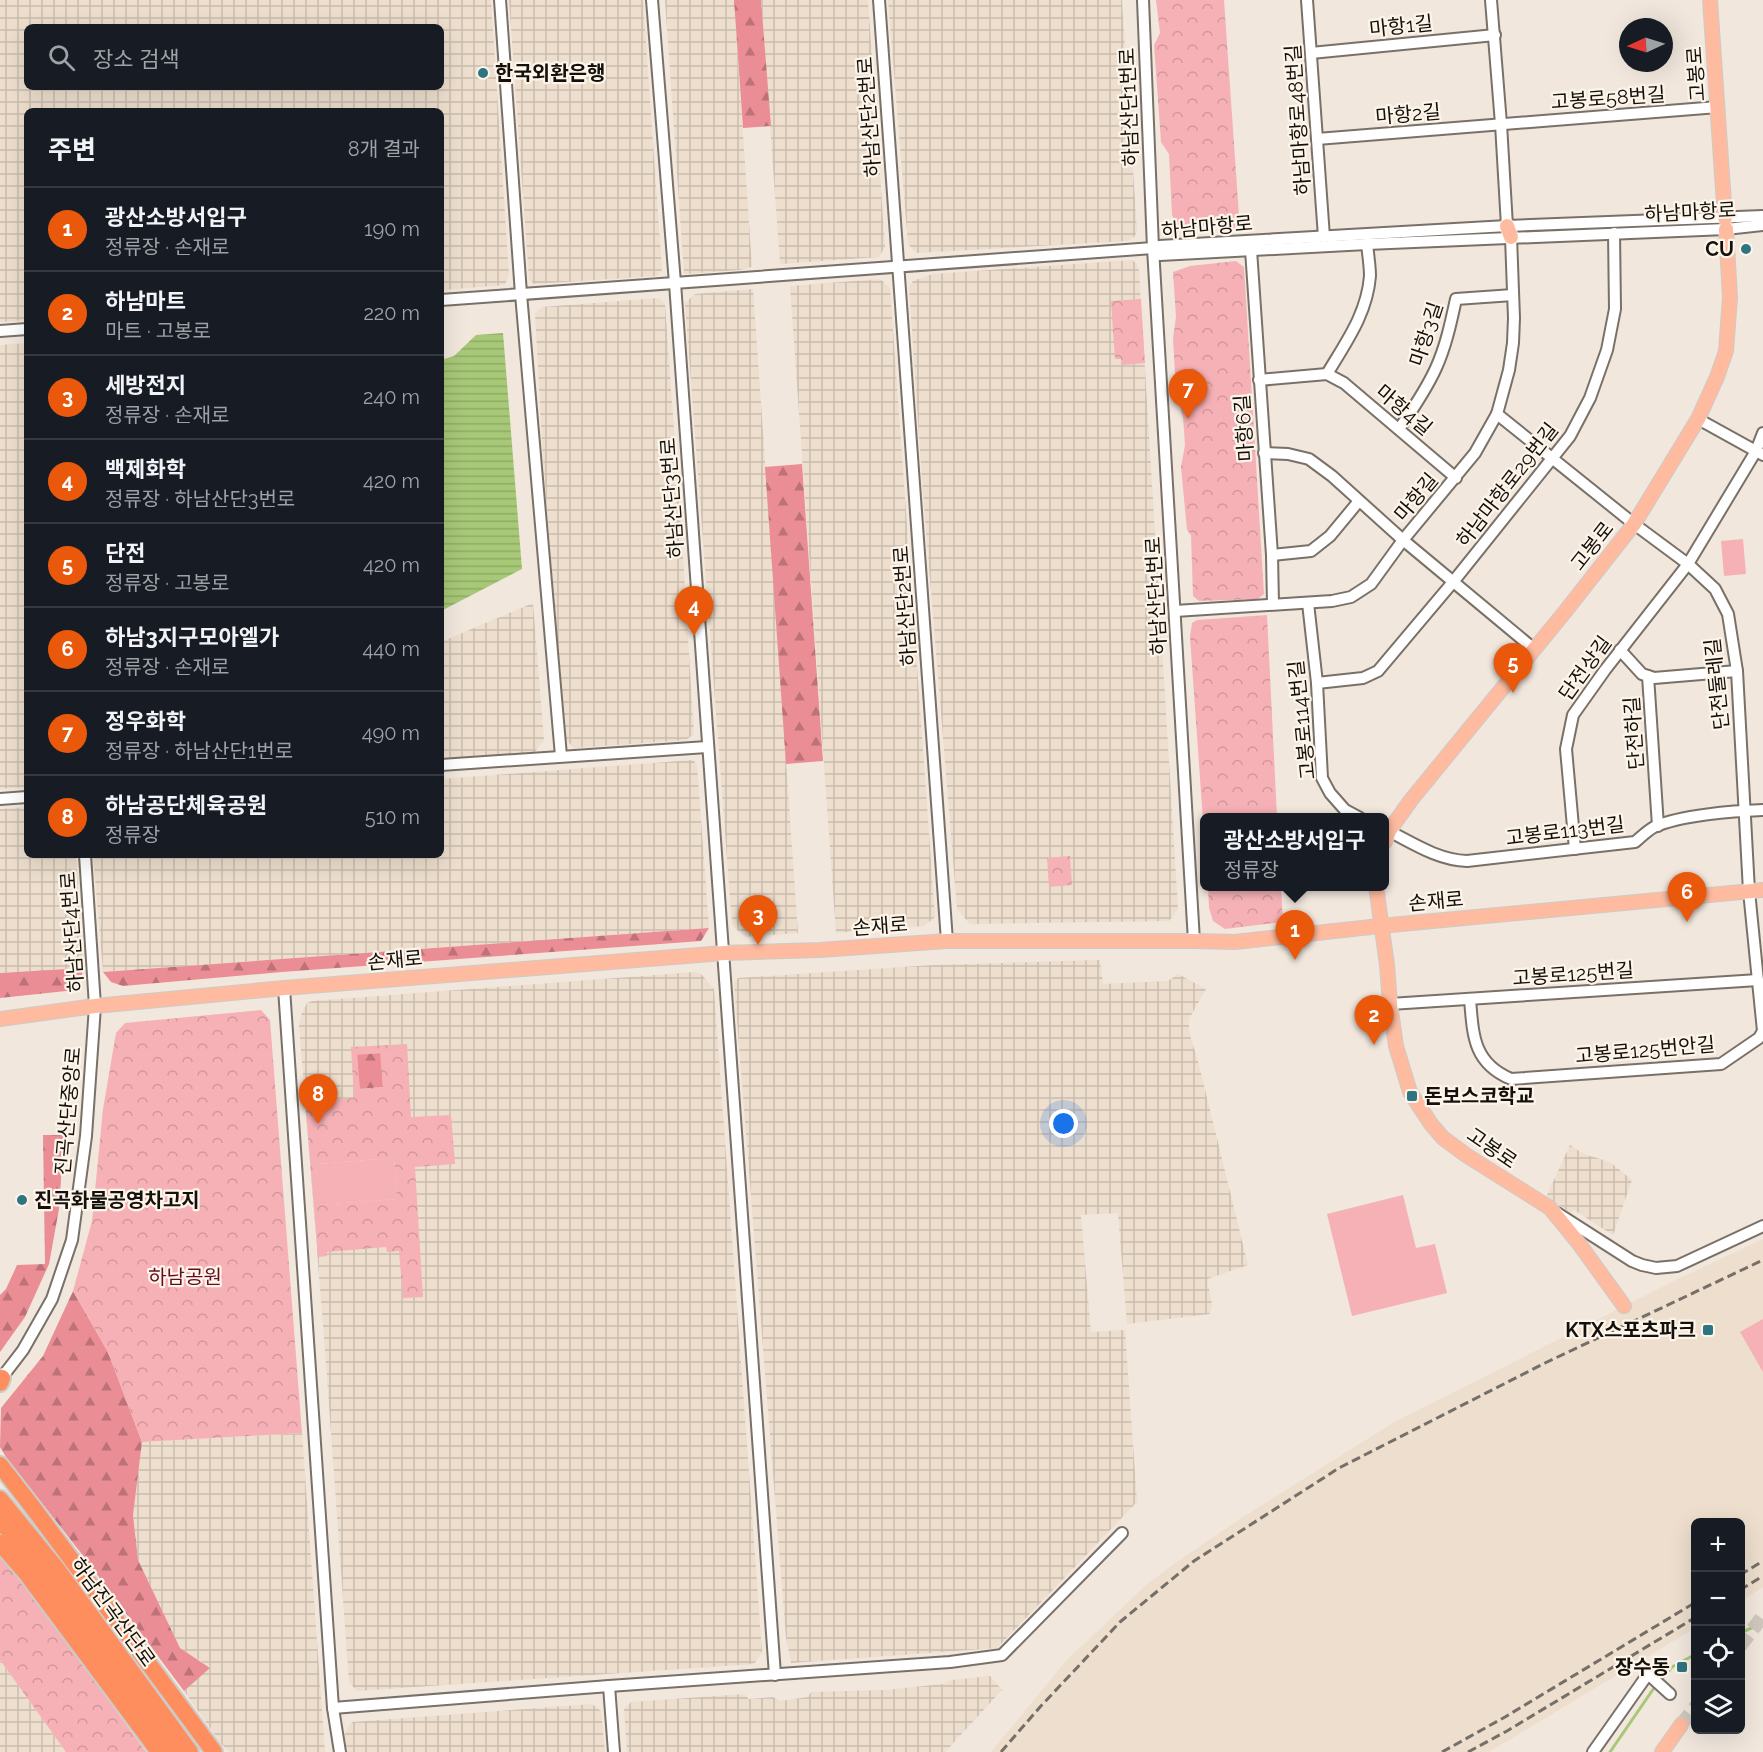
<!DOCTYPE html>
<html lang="ko">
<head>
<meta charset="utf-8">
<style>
  :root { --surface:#171b24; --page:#20242c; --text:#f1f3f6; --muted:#9ea1a6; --line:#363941; --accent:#ea580c }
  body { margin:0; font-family:Raleway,"Noto Sans KR",sans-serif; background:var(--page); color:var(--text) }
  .controls { position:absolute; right:18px; bottom:18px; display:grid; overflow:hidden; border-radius:9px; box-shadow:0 6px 24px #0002 }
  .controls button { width:54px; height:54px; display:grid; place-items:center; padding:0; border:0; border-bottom:2px solid var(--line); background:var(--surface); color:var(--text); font:30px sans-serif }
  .compass { position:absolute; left:1619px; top:18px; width:54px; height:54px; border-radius:50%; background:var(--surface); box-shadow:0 6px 24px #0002; rotate:266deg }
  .you { position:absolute; left:1064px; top:1124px; width:21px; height:21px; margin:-15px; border:4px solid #fff; border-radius:50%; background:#1a73e8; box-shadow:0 0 0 9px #1a73e833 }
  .badge { display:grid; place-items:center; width:39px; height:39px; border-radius:50%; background:var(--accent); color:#fff; font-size:20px; font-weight:700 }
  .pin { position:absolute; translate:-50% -50px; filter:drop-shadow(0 2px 3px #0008) }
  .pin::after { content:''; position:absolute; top:32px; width:21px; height:18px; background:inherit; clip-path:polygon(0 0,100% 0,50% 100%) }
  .popup { position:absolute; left:1200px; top:813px; width:189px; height:78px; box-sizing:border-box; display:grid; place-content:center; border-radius:9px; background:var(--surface); filter:drop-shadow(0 2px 4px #0005); font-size:20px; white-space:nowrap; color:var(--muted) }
  .popup b { font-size:22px; color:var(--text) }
  .popup::after { content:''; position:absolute; left:50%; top:100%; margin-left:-12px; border:12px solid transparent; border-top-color:var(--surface) }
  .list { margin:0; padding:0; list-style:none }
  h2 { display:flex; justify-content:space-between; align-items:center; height:78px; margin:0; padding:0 24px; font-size:26px }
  h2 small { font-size:20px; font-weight:400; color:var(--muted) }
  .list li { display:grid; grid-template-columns:39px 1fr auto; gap:18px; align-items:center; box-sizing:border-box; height:84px; padding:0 24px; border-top:2px solid var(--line) }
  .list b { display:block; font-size:22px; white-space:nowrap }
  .list p { margin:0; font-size:20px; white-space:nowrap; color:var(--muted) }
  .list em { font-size:20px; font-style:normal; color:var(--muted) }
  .icon { flex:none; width:33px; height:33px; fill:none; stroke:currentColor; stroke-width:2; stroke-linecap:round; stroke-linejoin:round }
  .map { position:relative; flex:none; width:1763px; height:1752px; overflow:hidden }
  .search { position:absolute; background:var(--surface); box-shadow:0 6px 24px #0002; left:24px; top:24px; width:420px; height:66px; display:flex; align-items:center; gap:15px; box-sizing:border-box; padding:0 21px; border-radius:9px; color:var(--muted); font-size:22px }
  .panel { position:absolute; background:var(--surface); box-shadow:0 6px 24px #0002; left:24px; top:108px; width:420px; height:750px; border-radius:9px }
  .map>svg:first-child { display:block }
  .built { fill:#eddecd }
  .industrial { fill:url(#industrial-grid); fill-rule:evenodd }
  .grass { fill:#f6b1b6 }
  .forest { fill:url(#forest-firs) }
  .park { fill:url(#park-crowns); fill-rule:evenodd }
  .water { fill:url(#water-rules) }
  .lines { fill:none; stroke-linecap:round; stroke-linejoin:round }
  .stream { stroke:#a7c877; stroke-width:3 }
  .major-tunnel { stroke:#d0c7be; stroke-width:14; stroke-dasharray:14 7; stroke-linecap:butt }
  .minor-casing { stroke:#797167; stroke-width:14 }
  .major-casing { stroke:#cbcbca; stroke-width:16 }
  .highway-casing { stroke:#cbcbca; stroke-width:20 }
  .minor { stroke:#fff; stroke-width:10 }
  .major { stroke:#ffbb9f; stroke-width:14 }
  .highway { stroke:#ff8e5f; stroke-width:16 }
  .rail { stroke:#756f68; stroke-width:3; stroke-dasharray:9 4.5; stroke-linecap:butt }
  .poi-dot { fill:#2e7581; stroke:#fef5ea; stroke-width:2 }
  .labels { text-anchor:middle; stroke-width:4.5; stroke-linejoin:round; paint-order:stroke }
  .street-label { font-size:20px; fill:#14110d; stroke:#fef5ea }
  .poi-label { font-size:20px; font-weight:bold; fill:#14110d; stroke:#fef5ea; text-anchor:start }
  .park-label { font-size:20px; fill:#610e21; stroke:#fef5ea }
</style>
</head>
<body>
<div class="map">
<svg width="1763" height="1752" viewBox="0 0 1763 1752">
  <defs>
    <pattern id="industrial-grid" width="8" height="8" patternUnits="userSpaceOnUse" patternTransform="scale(1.5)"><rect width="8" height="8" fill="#eddecd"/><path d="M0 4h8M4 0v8" fill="none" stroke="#cabdaf"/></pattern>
    <pattern id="forest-firs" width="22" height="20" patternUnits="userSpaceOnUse" patternTransform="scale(1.5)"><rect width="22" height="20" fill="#ea8d95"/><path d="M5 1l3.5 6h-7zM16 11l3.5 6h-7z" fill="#bc7278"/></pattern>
    <pattern id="park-crowns" width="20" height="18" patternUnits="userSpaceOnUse" patternTransform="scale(1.5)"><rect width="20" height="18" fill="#f6b1b6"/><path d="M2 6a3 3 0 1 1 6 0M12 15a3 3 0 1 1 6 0" fill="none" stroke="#d2979b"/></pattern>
    <pattern id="water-rules" width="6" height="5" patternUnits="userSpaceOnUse" patternTransform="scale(1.5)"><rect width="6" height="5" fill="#a7c877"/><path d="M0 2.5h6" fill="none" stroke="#8fab66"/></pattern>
  </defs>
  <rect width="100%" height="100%" fill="#f1e7dd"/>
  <!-- built -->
  <polygon class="built" points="1763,1239 1763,1587 1741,1601 1740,1522 1696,1522 1695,1628 1489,1752 991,1752 1066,1661 1145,1586 1171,1566 1240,1519 1393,1423 1680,1278"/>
  <!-- industrial -->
  <g class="industrial">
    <path d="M 0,0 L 491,0 L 509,275 L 505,285 L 441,290 L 441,111 L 27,111 L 27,320 L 0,322 ZM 27,27 L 441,27 L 441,87 L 27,87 Z"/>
    <polygon points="509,0 643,0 662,270 657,276 534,284 529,279"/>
    <polygon points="665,0 734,0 752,267 740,270 684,274"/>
    <polygon points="761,0 868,0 885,247 879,257 780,264"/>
    <polygon points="888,0 1122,0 1137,232 1134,237 1127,241 916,253 908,244"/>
    <polygon points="1132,260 1137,264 1139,271 1178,909 1169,921 970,924 957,909 922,481 909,287 913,281 933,274"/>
    <polygon points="880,279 890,288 935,917 924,926 836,933 790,286"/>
    <polygon points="753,289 798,933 745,937 732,925 685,303 695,294"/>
    <polygon points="659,298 665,304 683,557 694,734 686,740 574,748 564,738 542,443 535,313 542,307"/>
    <polygon points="27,343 27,787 0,789 0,345"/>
    <polygon points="533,603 544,740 534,753 441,760 441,642"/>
    <polygon points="693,760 697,765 709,928 103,972 93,855 441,855 441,779"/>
    <polygon points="27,807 27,855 76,855 83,968 0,973 0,809"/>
    <polygon points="1100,960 1103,984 1168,981 1178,974 1206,989 1189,1019 1189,1032 1198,1061 1248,1265 1207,1279 1212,1304 1210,1314 1127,1324 1118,1213 1081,1215 1091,1332 1125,1330 1137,1502 997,1648 791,1663 786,1637 734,983 738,978 933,965"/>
    <polygon points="695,972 701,974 714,989 762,1652 754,1664 357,1691 349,1682 325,1350 299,1025 301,1015 307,1003 312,1001"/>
    <polygon points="1570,1145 1584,1154 1610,1162 1632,1180 1613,1235 1574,1210 1571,1213 1546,1197"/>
    <polygon points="302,1433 325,1752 230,1752 222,1745 184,1691 210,1667 180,1648 138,1560 133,1515 142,1442"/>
    <polygon points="0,1660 66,1752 0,1752"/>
    <polygon points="990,1676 1002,1690 945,1752 627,1752 624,1709 631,1702 744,1694 749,1699 773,1697 780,1701 808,1697 811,1692 885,1690 943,1684 952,1680"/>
    <polygon points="592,1704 601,1711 605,1752 348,1752 343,1738 346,1731 352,1722"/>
  </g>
  <!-- grass -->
  <g class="grass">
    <polygon points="1743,539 1746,574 1724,576 1721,541"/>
    <polygon points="394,1158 397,1199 319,1205 316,1164"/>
    <polygon points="1403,1195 1416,1248 1435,1244 1447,1293 1352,1316 1327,1214"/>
    <polygon points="1763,1319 1763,1372 1740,1332"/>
  </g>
  <!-- forest -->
  <g class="forest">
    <polygon points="734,0 761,0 771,126 743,128"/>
    <polygon points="802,464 823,761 786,764 765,467"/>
    <polygon points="709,928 701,941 282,972 123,986 111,982 103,972"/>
    <path d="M 83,968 C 82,981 78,987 66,991 L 0,998 L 0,973 Z"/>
    <polygon points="381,1053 383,1087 359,1089 357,1054"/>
    <polygon points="43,1135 64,1135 59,1209 49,1264 25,1317 0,1352 0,1295 6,1289 17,1265 45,1264"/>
    <polygon points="73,1291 108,1352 142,1442 133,1515 138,1560 180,1648 210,1668 184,1691 84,1557 6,1457 0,1447 1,1408 43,1356"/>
  </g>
  <!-- park -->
  <g class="park">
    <polygon points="1156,0 1224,0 1240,230 1225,230 1217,226 1191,227 1177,225 1172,215 1169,154 1161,142 1154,45 1160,33"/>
    <polygon points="1236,261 1244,267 1264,594 1258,599 1199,601 1193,596 1191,535 1187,530 1181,467 1185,445 1183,417 1176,391 1173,338 1176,317 1173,272 1190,266"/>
    <polygon points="1141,299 1145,363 1122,365 1121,359 1115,359 1111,301"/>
    <polygon points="1267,615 1277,817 1205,818 1205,849 1190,637 1192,623 1197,620"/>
    <polygon points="1070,856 1072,885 1049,887 1047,858"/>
    <polygon points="1208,887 1281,887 1283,922 1225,929 1213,921 1209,908"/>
    <polygon points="261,1010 270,1020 302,1433 142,1442 108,1352 73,1291 92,1221 103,1109 116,1033 125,1023"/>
    <path d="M 407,1044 L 411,1117 L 451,1115 L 455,1164 L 415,1167 L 423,1297 L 403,1298 L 399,1251 L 387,1252 L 386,1247 L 327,1252 L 327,1256 L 318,1257 L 305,1101 L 354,1098 L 351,1047 ZM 380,1053 L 383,1087 L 360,1089 L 357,1055 ZM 394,1158 L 397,1199 L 319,1205 L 316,1164 Z"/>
    <polygon points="0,1551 146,1752 66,1752 0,1660"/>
  </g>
  <!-- water -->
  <polygon class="water" points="503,333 522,569 441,611 441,360 454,356 476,335"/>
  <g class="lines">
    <!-- stream -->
    <g class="stream">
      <polyline points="1740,1633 1763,1623"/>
      <polyline points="1610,1752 1654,1688 1672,1667 1696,1654"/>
    </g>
    <!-- major-tunnel -->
    <g class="major-tunnel">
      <polyline points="1740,1646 1763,1616"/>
      <polyline points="1681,1725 1696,1706"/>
    </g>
    <defs>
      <g id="minor">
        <polyline points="500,0 521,294 561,756"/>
        <polyline points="652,0 675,283 775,1675"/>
        <polyline points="879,0 947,941"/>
        <polyline points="1143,0 1153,248 1194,941"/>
        <polyline points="1307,0 1324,237"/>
        <polyline points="1491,0 1501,124 1507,226"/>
        <polyline points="1311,53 1495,35"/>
        <polyline points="1317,139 1718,107"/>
        <polyline points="1153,248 1160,255 1367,244 1726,229 1763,225"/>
        <polyline points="1251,250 1272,555 1273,604"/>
        <polyline points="441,300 1153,248 1159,246 1507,226 1763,216"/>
        <polyline points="0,331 27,329"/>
        <path d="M 1327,374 C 1346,342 1367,314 1370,276 C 1370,266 1368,254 1367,244"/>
        <polyline points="1259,380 1327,374 1344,383 1456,478"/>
        <polyline points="1698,419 1763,455"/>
        <path d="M 1399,429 C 1413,409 1426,390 1436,368 C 1446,346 1451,322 1456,299 L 1513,295"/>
        <polyline points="1264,453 1288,454 1309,459 1332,476 1403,540 1534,649"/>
        <polyline points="1272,555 1311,551 1330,536 1359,501"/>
        <polyline points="1308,603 1317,683 1322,778 1330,793 1345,810 1360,818"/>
        <polyline points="1175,611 1332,601 1351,597 1371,584 1403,540 1475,453 1497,414 1509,370 1513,343 1514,318 1511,237"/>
        <polyline points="1620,650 1642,674 1654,678 1737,671"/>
        <polyline points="1648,676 1658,826"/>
        <polyline points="1317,683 1363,678 1378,671 1453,582 1570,436 1590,398 1607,350 1615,309 1614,233"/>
        <polyline points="441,765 707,747"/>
        <polyline points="0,799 27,797"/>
        <path d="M 1385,829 C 1411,842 1437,860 1467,861 L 1635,842 C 1641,837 1647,831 1654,827 C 1681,815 1733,811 1763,810"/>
        <polyline points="1575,849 1566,749 1573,715 1605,670 1688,564 1756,451 1763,433"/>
        <polyline points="284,988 333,1708 340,1752"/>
        <path d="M 1470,999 C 1473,1035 1473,1063 1511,1079 L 1721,1064 L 1759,1038 L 1763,1031 L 1749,891 L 1737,671 L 1728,614 L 1715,589 L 1688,564 L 1634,524 L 1497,414"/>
        <polyline points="1390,1004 1758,980"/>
        <polyline points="1557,1213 1632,1261 1642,1265 1656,1268 1677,1266 1763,1226"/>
        <polyline points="0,1380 23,1350 52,1299 72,1240 86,1136 95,1006 85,855"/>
        <polyline points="609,1686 614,1752"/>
        <polyline points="333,1708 609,1686 950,1662 1002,1655 1122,1533"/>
        <polyline points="1593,1752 1648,1674 1670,1694"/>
      </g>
      <g id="major">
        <polyline points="1710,0 1725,218"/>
        <polyline points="1507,226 1511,237"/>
        <polyline points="1385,842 1389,831 1411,800 1564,613 1634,524 1698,419 1717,377 1726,351 1730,297 1726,229"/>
        <polyline points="1376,886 1387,965 1390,1004 1396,1046 1410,1092 1431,1124 1443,1138 1466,1155 1550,1208 1580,1245 1624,1306"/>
        <polyline points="0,1019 95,1006 284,988 724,953 820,950 947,941 1194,941 1235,942 1380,926 1763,890"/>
        <polyline points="1662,1752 1681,1725"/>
      </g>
      <g id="highway">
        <polyline points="0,1383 2,1378"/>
        <polyline points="0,1465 34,1509 214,1752"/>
        <polyline points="0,1499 57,1569 190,1752"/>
        <polyline points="0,1520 48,1580 174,1752"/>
        <polyline points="0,1543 26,1573 159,1752"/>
      </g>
    </defs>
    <!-- minor casing -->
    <use href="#minor" class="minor-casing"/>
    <!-- major casing -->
    <use href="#major" class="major-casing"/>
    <!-- highway casing -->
    <use href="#highway" class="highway-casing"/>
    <!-- minor -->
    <use href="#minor" class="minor"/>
    <!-- major -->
    <use href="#major" class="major"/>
    <!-- highway -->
    <use href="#highway" class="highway"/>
    <!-- rail -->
    <g class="rail">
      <polyline points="1740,1575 1763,1561"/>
      <polyline points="1740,1590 1763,1576"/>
      <polyline points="1001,1752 1040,1707 1120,1622 1194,1561 1339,1468 1545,1363 1763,1260"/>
      <polyline points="1442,1752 1505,1717 1696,1602"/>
      <polyline points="1468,1752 1507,1731 1696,1617"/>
    </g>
  </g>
  <!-- markers -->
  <g class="poi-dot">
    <circle cx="483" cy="73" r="6"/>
    <circle cx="1746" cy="249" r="6"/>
    <rect x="1406" y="1090" width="12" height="12" rx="3"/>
    <circle cx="22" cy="1200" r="6"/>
    <rect x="1702" y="1324" width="12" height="12" rx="3"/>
    <rect x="1676" y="1661" width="12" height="12" rx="3"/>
  </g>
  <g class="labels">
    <!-- street labels -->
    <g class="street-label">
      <text transform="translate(1401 26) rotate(-6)" y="7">마항1길</text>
      <text transform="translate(1696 74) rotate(-94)" y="7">고봉로</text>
      <text transform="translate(1608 98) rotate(-4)" y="7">고봉로58번길</text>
      <text transform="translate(1129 107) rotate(-92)" y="7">하남산단1번로</text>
      <text transform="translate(1408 114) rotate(-5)" y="7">마항2길</text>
      <text transform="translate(869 117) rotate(-94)" y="7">하남산단2번로</text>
      <text transform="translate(1298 120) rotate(-94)" y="7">하남마항로48번길</text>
      <text transform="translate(1690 212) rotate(-3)" y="7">하남마항로</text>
      <text transform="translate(1207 227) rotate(-5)" y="7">하남마항로</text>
      <text transform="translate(1426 334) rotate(-72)" y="7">마항3길</text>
      <text transform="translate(1404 410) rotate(40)" y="7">마항4길</text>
      <text transform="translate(1244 428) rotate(-94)" y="7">마항6길</text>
      <text transform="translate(1507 485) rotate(-52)" y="7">하남마항로29번길</text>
      <text transform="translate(1416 497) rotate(-50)" y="7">마항길</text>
      <text transform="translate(672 498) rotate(-94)" y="7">하남산단3번로</text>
      <text transform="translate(1592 546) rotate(-52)" y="7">고봉로</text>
      <text transform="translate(1156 596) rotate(-93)" y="7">하남산단1번로</text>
      <text transform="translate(905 606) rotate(-94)" y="7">하남산단2번로</text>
      <text transform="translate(1585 668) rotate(-54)" y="7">단전상길</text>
      <text transform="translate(1717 684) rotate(-96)" y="7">단전둘레길</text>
      <text transform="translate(1302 720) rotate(-96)" y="7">고봉로114번길</text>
      <text transform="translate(1634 733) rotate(-94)" y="7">단전하길</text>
      <text transform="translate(1565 831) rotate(-7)" y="7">고봉로113번길</text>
      <text transform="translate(1436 901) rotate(-5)" y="7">손재로</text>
      <text transform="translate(880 926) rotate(-4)" y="7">손재로</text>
      <text transform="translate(72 932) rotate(-94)" y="7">하남산단4번로</text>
      <text transform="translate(395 960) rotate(-5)" y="7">손재로</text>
      <text transform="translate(1573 974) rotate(-4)" y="7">고봉로125번길</text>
      <text transform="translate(1645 1050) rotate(-5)" y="7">고봉로125번안길</text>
      <text transform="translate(68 1111) rotate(-85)" y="7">진곡산단중앙로</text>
      <text transform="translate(1492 1148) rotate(34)" y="7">고봉로</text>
      <text transform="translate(113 1612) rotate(54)" y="7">하남진곡산단로</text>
    </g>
    <!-- poi labels -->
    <g class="poi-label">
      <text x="495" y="80">한국외환은행</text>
      <text x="1734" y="256" text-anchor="end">CU</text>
      <text x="1424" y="1103">돈보스코학교</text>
      <text x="34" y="1207">진곡화물공영차고지</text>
      <text x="1696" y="1337" text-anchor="end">KTX스포츠파크</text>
      <text x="1670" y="1674" text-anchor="end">장수동</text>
    </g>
    <!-- park labels -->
    <g class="park-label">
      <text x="185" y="1284">하남공원</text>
    </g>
  </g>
</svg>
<div class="controls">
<button>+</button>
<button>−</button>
<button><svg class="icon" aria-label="locate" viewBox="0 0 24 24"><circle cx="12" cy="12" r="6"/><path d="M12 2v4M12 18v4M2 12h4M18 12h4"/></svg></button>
<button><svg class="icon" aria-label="layers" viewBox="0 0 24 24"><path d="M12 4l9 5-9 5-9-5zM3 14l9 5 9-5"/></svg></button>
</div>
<svg class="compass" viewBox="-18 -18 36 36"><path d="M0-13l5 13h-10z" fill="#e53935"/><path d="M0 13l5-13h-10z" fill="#9ea1a6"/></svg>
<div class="you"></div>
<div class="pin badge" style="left:1295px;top:960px">1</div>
<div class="popup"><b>광산소방서입구</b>정류장</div>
<div class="pin badge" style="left:1374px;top:1045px">2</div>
<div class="pin badge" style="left:758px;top:945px">3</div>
<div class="pin badge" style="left:694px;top:636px">4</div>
<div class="pin badge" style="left:1513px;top:693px">5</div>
<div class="pin badge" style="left:1687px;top:922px">6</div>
<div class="pin badge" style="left:1188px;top:419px">7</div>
<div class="pin badge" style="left:318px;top:1124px">8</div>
<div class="search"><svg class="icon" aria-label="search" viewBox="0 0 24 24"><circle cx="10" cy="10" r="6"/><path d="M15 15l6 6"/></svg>장소 검색</div>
<section class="panel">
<h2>주변<small>8개 결과</small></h2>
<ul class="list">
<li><span class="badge">1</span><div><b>광산소방서입구</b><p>정류장 · 손재로</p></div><em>190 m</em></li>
<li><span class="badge">2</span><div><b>하남마트</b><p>마트 · 고봉로</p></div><em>220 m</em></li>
<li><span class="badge">3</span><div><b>세방전지</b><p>정류장 · 손재로</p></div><em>240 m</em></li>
<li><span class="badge">4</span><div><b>백제화학</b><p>정류장 · 하남산단3번로</p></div><em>420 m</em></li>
<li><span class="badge">5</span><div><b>단전</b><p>정류장 · 고봉로</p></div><em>420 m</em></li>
<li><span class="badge">6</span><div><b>하남3지구모아엘가</b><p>정류장 · 손재로</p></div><em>440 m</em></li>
<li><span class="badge">7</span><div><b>정우화학</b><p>정류장 · 하남산단1번로</p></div><em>490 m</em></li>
<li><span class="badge">8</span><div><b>하남공단체육공원</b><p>정류장</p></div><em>510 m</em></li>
</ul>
</section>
</div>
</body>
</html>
